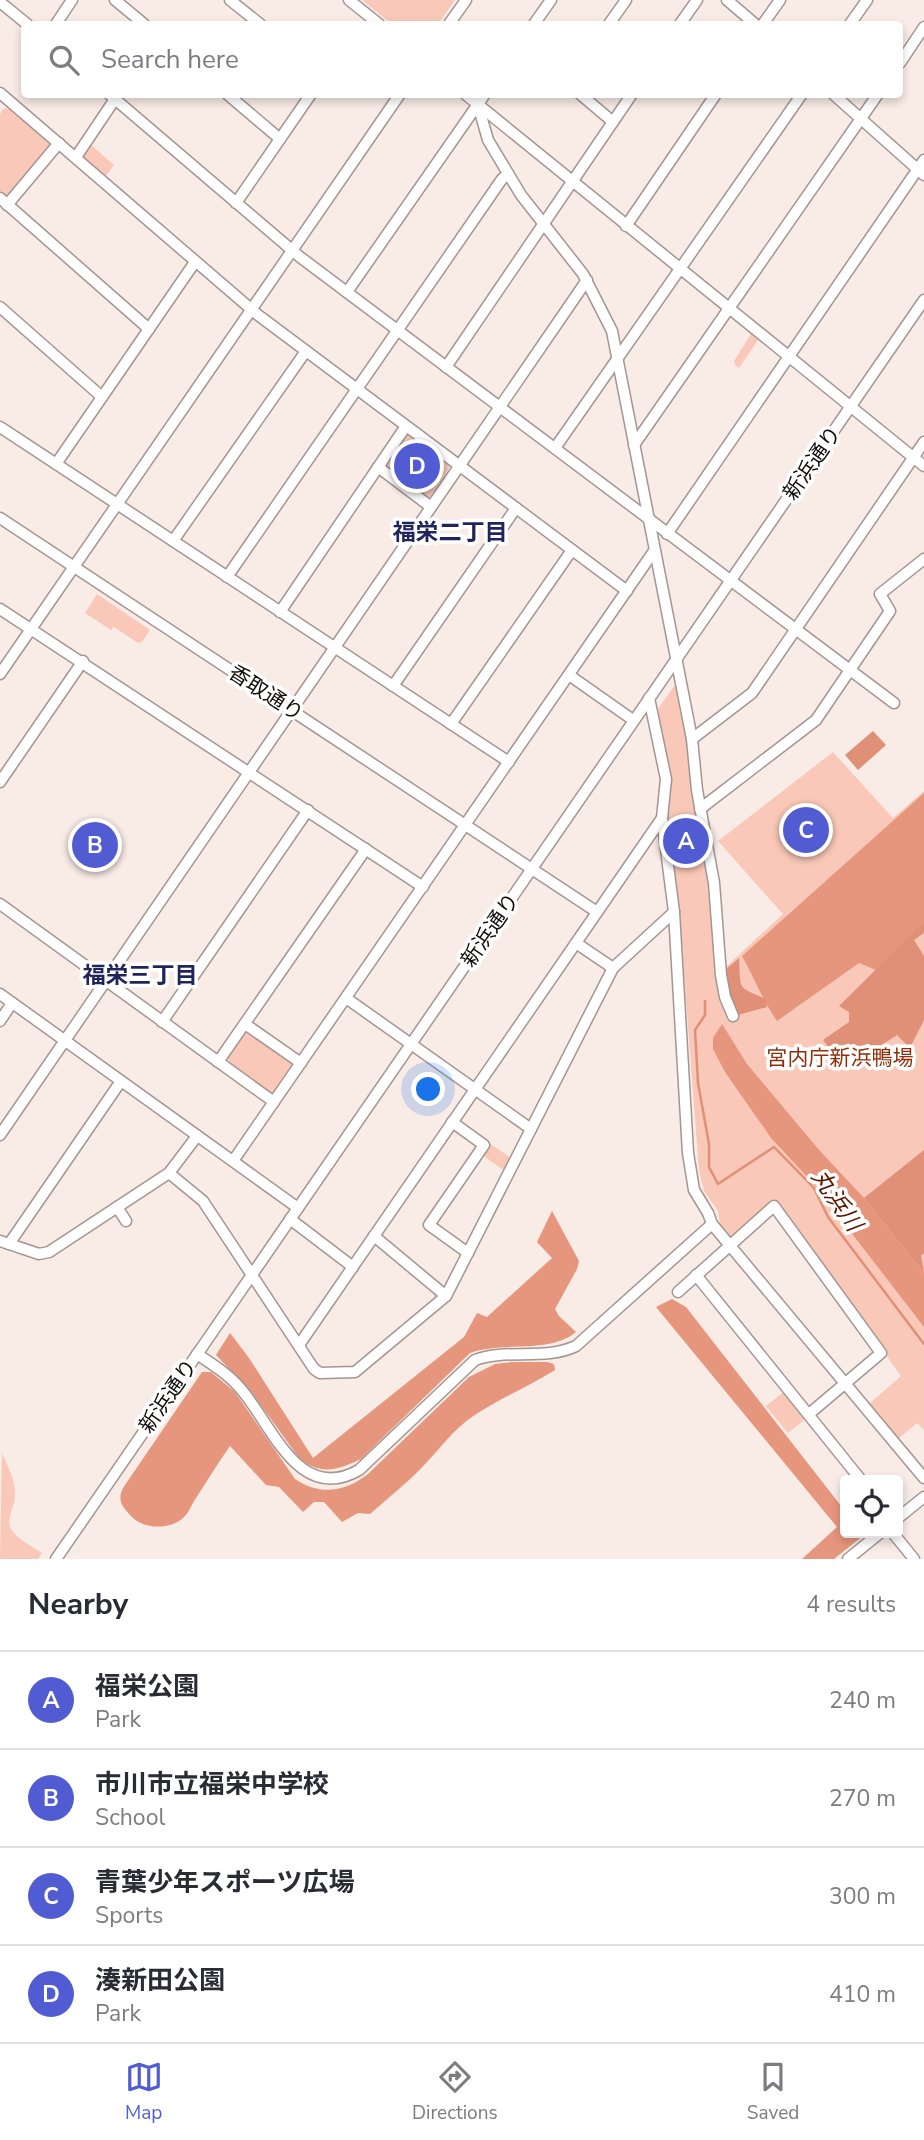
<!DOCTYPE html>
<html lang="en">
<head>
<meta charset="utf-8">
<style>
  :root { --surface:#fff; --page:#f2f2f3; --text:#2b2b33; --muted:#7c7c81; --line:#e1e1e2; --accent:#515cd2 }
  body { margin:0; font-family:"Nunito Sans","Noto Sans JP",sans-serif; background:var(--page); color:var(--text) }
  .controls { position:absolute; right:21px; bottom:21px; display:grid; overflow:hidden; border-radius:7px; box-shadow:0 4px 10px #0003 }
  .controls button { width:63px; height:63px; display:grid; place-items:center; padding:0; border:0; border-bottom:2px solid var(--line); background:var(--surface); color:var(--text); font:35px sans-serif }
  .you { position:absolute; left:429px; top:1090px; width:24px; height:24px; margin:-18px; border:5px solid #fff; border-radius:50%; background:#1a73e8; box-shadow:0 0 0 10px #1a73e833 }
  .badge { display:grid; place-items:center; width:46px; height:46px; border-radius:50%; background:var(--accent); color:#fff; font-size:23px; font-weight:700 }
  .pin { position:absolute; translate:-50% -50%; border:4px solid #fff; box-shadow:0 2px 7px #0006 }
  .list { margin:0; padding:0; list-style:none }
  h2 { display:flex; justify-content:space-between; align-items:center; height:91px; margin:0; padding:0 28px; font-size:30px }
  h2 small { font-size:23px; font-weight:400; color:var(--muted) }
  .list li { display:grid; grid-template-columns:46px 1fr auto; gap:21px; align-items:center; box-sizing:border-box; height:98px; padding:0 28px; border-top:2px solid var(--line) }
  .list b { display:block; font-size:26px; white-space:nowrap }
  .list p { margin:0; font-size:23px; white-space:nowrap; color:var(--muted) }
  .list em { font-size:23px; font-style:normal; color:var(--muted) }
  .icon { flex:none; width:38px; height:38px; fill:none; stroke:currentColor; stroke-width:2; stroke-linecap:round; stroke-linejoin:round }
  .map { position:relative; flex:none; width:924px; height:1559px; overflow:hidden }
  .search { position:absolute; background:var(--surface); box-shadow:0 4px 10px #0003; left:21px; right:21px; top:21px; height:77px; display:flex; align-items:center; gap:18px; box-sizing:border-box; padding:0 24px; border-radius:7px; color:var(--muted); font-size:26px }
  .sheet { height:483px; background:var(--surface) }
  nav { display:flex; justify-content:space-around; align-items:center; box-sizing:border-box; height:98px; border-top:2px solid var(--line); background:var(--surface); font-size:19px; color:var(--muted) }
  nav a { display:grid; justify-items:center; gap:4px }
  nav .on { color:var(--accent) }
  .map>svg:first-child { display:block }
  .green { fill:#fac8b8 }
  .forest { fill:#e6967c }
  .water { fill:#df9077 }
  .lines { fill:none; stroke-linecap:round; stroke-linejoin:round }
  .stream { stroke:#df9077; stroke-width:2.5 }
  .minor-casing { stroke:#a39692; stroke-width:13 }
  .minor { stroke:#fff; stroke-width:10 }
  .labels { text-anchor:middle; stroke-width:7; stroke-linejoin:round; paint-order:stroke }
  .street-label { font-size:21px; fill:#120d0c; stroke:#fff }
  .park-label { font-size:21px; fill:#8c300b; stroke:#fff }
  .neighbourhood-label { font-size:23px; font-weight:bold; fill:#1f245d; stroke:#fff }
  .water-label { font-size:23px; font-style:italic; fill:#5c1700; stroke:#fff }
</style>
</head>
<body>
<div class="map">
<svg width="924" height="1559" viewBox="0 0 924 1559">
  <rect width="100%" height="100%" fill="#f9ebe6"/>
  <!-- green -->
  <g class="green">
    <polygon points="362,0 455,0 438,24 392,24"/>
    <polygon points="10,108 49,142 50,149 10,196 5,197 0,192 0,114 3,109"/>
    <polygon points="90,144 114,165 104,178 84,160 83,154"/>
    <polygon points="751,334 758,340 739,368 735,365 734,361"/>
    <polygon points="409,434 448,464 449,468 430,497 424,497 386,468 385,464 404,435"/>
    <polygon points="97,594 150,630 142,642 138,643 114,627 111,630 85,613"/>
    <polygon points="674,686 677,688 691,757 692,791 709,884 715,977 783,914 718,841 833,752 893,818 924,791 924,1430 917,1423 898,1439 869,1404 901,1376 776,1202 731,1239 720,1225 718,1211 704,1191 699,1171 679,909 656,712"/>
    <polygon points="249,1031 292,1061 293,1066 275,1092 270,1093 229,1063 228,1057 245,1032"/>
    <polygon points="489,1143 511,1158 505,1171 482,1155"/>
    <polygon points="785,1391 807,1418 788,1433 766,1406"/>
    <path d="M 2,1453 C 8,1467 16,1481 15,1496 C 15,1508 3,1522 14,1533 C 21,1541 33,1547 42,1553 L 38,1559 L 0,1559 Z"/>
  </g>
  <!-- forest -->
  <g class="forest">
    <path d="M 924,793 L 924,924 L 876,970 L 859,963 L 777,1021 C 764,1003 754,977 742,956 Z"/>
    <polygon points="722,1024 747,1064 820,1151 864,1198 924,1273 924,1327 813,1183 771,1138 725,1072 713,1049 713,1038"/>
    <path d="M 552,1211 L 579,1261 L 577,1269 L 555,1309 L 559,1316 L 576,1332 C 550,1354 503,1341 470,1353 L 361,1459 C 337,1470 321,1476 299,1458 L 252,1393 L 216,1355 L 230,1333 L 249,1358 L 313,1458 L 464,1337 L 477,1313 L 487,1317 L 552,1258 L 537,1242 Z"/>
    <polygon points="672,1299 686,1307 845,1511 845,1533 862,1533 864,1535 834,1559 802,1559 837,1527 656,1307"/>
    <path d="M 511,1362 L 547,1362 L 554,1364 L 555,1370 C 526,1388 496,1400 469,1419 C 452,1432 441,1447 427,1462 C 410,1481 389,1497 370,1514 L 358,1513 L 342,1522 L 324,1502 L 314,1502 L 303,1512 L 279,1487 L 266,1485 L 230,1446 C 217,1464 206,1483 194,1501 C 191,1507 187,1515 182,1519 C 168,1530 143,1529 131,1516 C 122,1506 117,1501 123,1488 L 202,1372 L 211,1372 L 235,1392 L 295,1479 C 320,1496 345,1492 368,1474 L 469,1377 L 495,1364 Z"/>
  </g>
  <!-- water -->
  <g class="water">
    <polygon points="873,731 886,745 858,770 845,755"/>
    <polygon points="924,922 924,933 914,940 924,956 924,1020 910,1048 897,1035 871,1052 869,1050 861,1059 852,1046 836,1057 823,1040 849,1022 849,1012 839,1006"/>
    <path d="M 739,958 C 741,991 736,986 766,999 L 767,1007 L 738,1015 L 729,994 L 725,970 Z"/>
    <polygon points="924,1150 924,1254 921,1255 924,1273 864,1198"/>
  </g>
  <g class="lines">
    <!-- stream -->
    <polyline class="stream" points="705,1001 705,1015 695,1030 698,1083 709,1144 709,1167 718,1184 774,1147 814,1188 828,1217 924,1344"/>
    <defs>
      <g id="minor">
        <polyline points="115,0 144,24"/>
        <polyline points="230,0 260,24"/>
        <polyline points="349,0 379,24"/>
        <polyline points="727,0 755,24"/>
        <polyline points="0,2 27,24"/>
        <polyline points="56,24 72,0"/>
        <polyline points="449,24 466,0"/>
        <polyline points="534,24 551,0"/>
        <polyline points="609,24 626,0"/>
        <polyline points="680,24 697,0"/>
        <polyline points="763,24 780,0"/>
        <polyline points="850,24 867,0"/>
        <polyline points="900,63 924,27"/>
        <polyline points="0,93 258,315 627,591"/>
        <polyline points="109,94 300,257 894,703"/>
        <polyline points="227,94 280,139"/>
        <polyline points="465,94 924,466"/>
        <polyline points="580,94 613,122"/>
        <polyline points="833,94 924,175"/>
        <polyline points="478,105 488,140 521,195 583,274 612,331 692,739 697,790 714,883 721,975 725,997 733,1016"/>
        <polyline points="76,157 115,99"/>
        <polyline points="0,198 149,329"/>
        <polyline points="236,203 311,94"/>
        <polyline points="7,205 59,143"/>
        <polyline points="626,226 716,94"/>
        <polyline points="347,292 485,94"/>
        <polyline points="0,307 102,397"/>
        <polyline points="446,367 632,94"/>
        <polyline points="0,427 509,762"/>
        <polyline points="634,445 878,94"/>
        <polyline points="555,448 802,94"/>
        <polyline points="56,464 195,262"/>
        <polyline points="378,467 431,507"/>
        <polyline points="0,518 597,912"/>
        <polyline points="667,534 924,160"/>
        <polyline points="173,541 306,351"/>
        <polyline points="227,577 502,179 508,174"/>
        <polyline points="0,609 423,887"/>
        <polyline points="280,612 406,426"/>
        <polyline points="0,674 400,94"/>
        <polyline points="569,675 633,720"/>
        <polyline points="393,686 516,508"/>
        <polyline points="649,698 666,779 662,818 674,912 688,1153 694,1190 708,1213 712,1224 924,1478"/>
        <polyline points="451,724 572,550"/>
        <polyline points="692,739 752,693 924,442"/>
        <polyline points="0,782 83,661"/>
        <polyline points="700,809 816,720 890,611 880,594 924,559"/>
        <polyline points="0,904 274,1102"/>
        <polyline points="576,943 613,968"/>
        <polyline points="0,994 298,1208"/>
        <polyline points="346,998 531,1129"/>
        <polyline points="0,1021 12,1003"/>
        <polyline points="162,1022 308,810"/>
        <polyline points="245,1024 301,1063"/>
        <polyline points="218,1062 366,849"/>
        <polyline points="452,1122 484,1145 429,1225 468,1253"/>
        <polyline points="0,1135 587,280"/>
        <polyline points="233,1161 654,551"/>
        <polyline points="169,1173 203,1201 314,1369 320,1373 355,1372 446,1296 613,968 674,912"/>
        <polyline points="117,1207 126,1221"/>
        <polyline points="290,1219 353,1267"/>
        <polyline points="374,1236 446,1296"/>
        <polyline points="0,1241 39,1254 49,1252 169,1173 197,1136"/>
        <polyline points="9,1244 121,1081"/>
        <polyline points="696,1275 861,1480"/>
        <polyline points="678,1292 774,1206 881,1353 809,1414"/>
        <polyline points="299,1345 662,818"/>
        <path d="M 197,1354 C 212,1364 228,1374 240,1388 C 272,1424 298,1505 359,1470 L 475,1360 C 508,1348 544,1361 576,1346 L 712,1224"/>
        <polyline points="898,1518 924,1497"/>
        <polyline points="893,1533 914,1559"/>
        <polyline points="56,1559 924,300"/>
        <polyline points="848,1559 880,1533"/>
      </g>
    </defs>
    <!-- minor casing -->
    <use href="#minor" class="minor-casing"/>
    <!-- minor -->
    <use href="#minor" class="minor"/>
  </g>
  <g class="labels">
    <!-- street labels -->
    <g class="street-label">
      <text transform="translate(812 463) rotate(-55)" y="7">新浜通り</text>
      <text transform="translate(266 693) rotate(33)" y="7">香取通り</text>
      <text transform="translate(490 930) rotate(-55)" y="7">新浜通り</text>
      <text transform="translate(168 1396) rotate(-55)" y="7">新浜通り</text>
    </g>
    <!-- park labels -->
    <g class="park-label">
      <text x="840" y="1065">宮内庁新浜鴨場</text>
    </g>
    <!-- neighbourhood labels -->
    <g class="neighbourhood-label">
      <text x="450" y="540">福栄二丁目</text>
      <text x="140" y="983">福栄三丁目</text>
    </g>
    <!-- water labels -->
    <g class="water-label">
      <text transform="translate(837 1200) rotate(55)" y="8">丸浜川</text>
    </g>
  </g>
</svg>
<div class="controls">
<button><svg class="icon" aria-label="locate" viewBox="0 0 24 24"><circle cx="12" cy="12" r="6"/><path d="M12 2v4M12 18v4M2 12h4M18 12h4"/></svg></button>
</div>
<div class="you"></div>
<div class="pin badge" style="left:686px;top:841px">A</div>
<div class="pin badge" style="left:95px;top:845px">B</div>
<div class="pin badge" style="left:806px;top:830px">C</div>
<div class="pin badge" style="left:417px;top:466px">D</div>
<div class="search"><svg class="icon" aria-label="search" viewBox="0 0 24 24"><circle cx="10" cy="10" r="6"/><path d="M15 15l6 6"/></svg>Search here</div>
</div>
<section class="sheet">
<h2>Nearby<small>4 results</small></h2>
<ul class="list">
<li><span class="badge">A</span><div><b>福栄公園</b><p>Park</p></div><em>240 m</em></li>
<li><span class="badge">B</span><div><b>市川市立福栄中学校</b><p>School</p></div><em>270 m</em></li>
<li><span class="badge">C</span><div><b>青葉少年スポーツ広場</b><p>Sports</p></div><em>300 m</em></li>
<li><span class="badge">D</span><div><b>湊新田公園</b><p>Park</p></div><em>410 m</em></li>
</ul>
</section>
<nav>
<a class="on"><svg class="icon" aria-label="map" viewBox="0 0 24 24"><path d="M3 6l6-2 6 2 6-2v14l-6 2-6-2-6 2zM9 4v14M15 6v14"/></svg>Map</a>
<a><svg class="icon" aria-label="directions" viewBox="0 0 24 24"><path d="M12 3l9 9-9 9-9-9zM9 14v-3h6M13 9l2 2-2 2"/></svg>Directions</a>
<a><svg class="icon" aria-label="saved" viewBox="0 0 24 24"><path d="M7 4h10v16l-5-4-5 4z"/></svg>Saved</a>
</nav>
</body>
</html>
